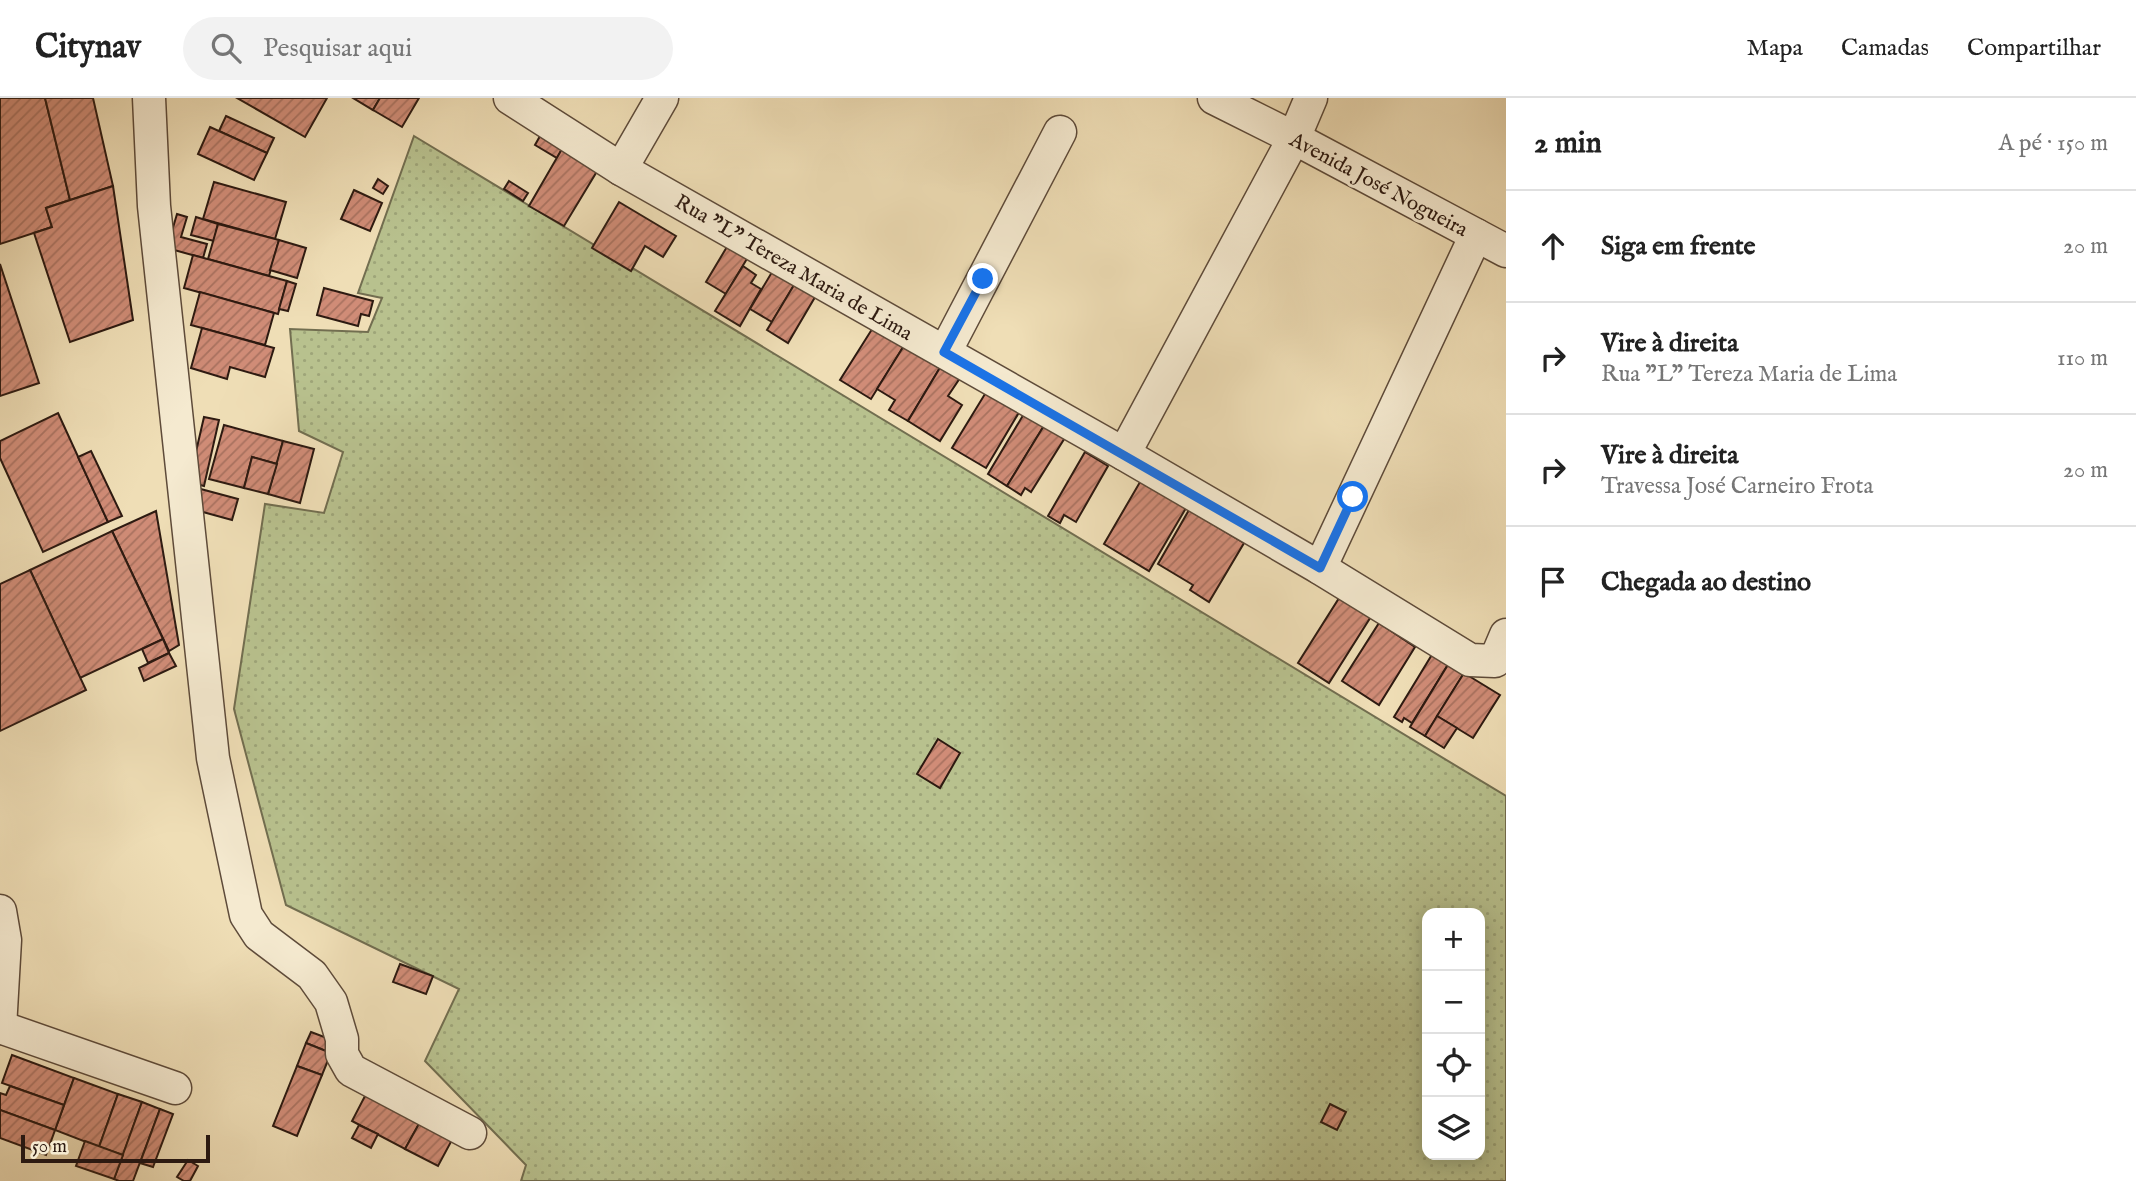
<!DOCTYPE html>
<html lang="pt">
<head>
<meta charset="utf-8">
<style>
  :root { --surface:#fff; --page:#f2f2f2; --text:#222; --muted:#767676; --line:#e0e0e0 }
  body { margin:0; font-family:"IM FELL English",serif; background:var(--page); color:var(--text) }
  .controls { position:absolute; right:21px; bottom:21px; display:grid; overflow:hidden; border-radius:14px; box-shadow:0 4px 18px #0003 }
  .controls button { width:63px; height:63px; display:grid; place-items:center; padding:0; border:0; border-bottom:2px solid var(--line); background:var(--surface); color:var(--text); font:35px sans-serif }
  .scale { position:absolute; left:21px; bottom:18px; width:189px; box-sizing:border-box; padding-left:7px; border:4px solid #2d1a11; border-top:0; font-size:19px; line-height:24px; white-space:nowrap; color:#2d1a11; -webkit-text-stroke:5px #f5ead0; paint-order:stroke }
  .stop { position:absolute; width:21px; height:21px; margin:-16px; border:5px solid #1a73e8; border-radius:50%; background:#fff }
  .stop.end { background:#1a73e8; border-color:#fff; box-shadow:0 2px 7px #0008 }
  .list { margin:0; padding:0; list-style:none }
  h2 { display:flex; justify-content:space-between; align-items:center; height:91px; margin:0; padding:0 28px; font-size:30px }
  h2 small { font-size:23px; font-weight:400; color:var(--muted) }
  .list li { display:grid; grid-template-columns:46px 1fr auto; gap:21px; align-items:center; box-sizing:border-box; height:112px; padding:0 28px; border-top:2px solid var(--line) }
  .list b { display:block; font-size:26px; white-space:nowrap }
  .list p { margin:0; font-size:23px; white-space:nowrap; color:var(--muted) }
  .list em { font-size:23px; font-style:normal; color:var(--muted) }
  .icon { flex:none; width:38px; height:38px; fill:none; stroke:currentColor; stroke-width:2; stroke-linecap:round; stroke-linejoin:round }
  .map { position:relative; flex:none; width:1506px; height:1083px; overflow:hidden }
  header { display:flex; align-items:center; gap:42px; box-sizing:border-box; height:98px; padding:0 35px; background:var(--surface); border-bottom:2px solid var(--line) }
  header strong { font-size:33px }
  nav { display:flex; gap:38px; margin-inline-start:auto; font-size:24px }
  .search { width:490px; height:63px; background:var(--page); display:flex; align-items:center; gap:18px; box-sizing:border-box; padding:0 24px; border-radius:38px; color:var(--muted); font-size:26px }
  main { display:flex }
  aside { flex:1; background:var(--surface) }
  .map>svg:first-child { display:block }
  .park { fill:url(#park-dots); stroke:#726e50; stroke-width:2; fill-rule:evenodd }
  .building { fill:url(#building-hatch); stroke:#2d1a11; stroke-width:2 }
  .lines { fill:none; stroke-linecap:round; stroke-linejoin:round }
  .minor-casing { stroke:#5e4b3a; stroke-width:35 }
  .minor { stroke:#f5ead0; stroke-width:32 }
  .route { stroke:#1a73e8; stroke-width:9 }
  .labels { text-anchor:middle; stroke-width:6; stroke-linejoin:round; paint-order:stroke }
  .street-label { font-size:21px; fill:#2d1a11; stroke:#f5ead0 }
</style>
</head>
<body>
<header>
<strong>Citynav</strong>
<div class="search"><svg class="icon" aria-label="search" viewBox="0 0 24 24"><circle cx="10" cy="10" r="6"/><path d="M15 15l6 6"/></svg>Pesquisar aqui</div>
<nav><a>Mapa</a><a>Camadas</a><a>Compartilhar</a></nav>
</header>
<main>
<div class="map">
<svg width="1506" height="1083" viewBox="0 0 1506 1083">
  <defs>
    <pattern id="park-dots" width="8" height="8" patternUnits="userSpaceOnUse" patternTransform="scale(1.75)"><rect width="8" height="8" fill="#b8c18e"/><path d="M2 2h.1M6 6h.1" fill="none" stroke="#9ea579" stroke-width="1.8" stroke-linecap="round"/></pattern>
    <pattern id="building-hatch" width="6" height="6" patternUnits="userSpaceOnUse" patternTransform="scale(1.75)"><rect width="6" height="6" fill="#d08c77"/><path d="M-1 1l2-2M0 6l6-6M5 7l2-2" fill="none" stroke="#a97260"/></pattern>
  </defs>
  <rect width="100%" height="100%" fill="#efdeb6"/>
  <filter id="stains"><feTurbulence type="fractalNoise" baseFrequency=".00286" numOctaves="4"/><feColorMatrix values="0 0 0 0 .2 0 0 0 0 .09 0 0 0 0 .02 0 0 0 .5 -.17"/></filter>
  <radialGradient id="worn" r=".72"><stop offset=".6" stop-color="#630" stop-opacity="0"/><stop offset="1" stop-color="#630" stop-opacity=".3"/></radialGradient>
  <!-- park -->
  <path class="park" d="M 414,38 L 1506,698 L 1506,1083 L 521,1083 L 526,1067 L 425,963 L 459,891 L 286,807 L 234,611 L 265,406 L 324,415 L 343,354 L 299,333 L 290,231 L 368,234 L 382,200 L 358,195 ZM 1427,815 L 1480,815 L 1480,1057 L 1427,1057 Z"/>
  <!-- building -->
  <g class="building">
    <polygon points="0,0 45,0 70,102 46,110 52,129 0,146"/>
    <polygon points="45,0 93,0 113,88 70,102"/>
    <polygon points="237,0 327,0 305,39"/>
    <polygon points="353,0 380,0 373,12"/>
    <polygon points="380,0 419,0 402,29 373,12"/>
    <polygon points="226,18 274,40 267,55 219,33"/>
    <polygon points="210,29 267,55 254,82 198,56"/>
    <polygon points="544,31 566,44 557,60 535,47"/>
    <polygon points="566,44 602,65 564,128 529,108"/>
    <polygon points="378,81 388,88 383,96 373,90"/>
    <polygon points="509,83 528,95 523,103 504,91"/>
    <polygon points="214,84 286,104 275,141 203,121"/>
    <polygon points="113,88 133,222 70,244 34,135 52,129 46,110"/>
    <polygon points="354,92 382,105 370,133 341,121"/>
    <polygon points="619,104 676,138 663,159 645,148 631,173 592,150"/>
    <polygon points="177,116 187,119 181,139 207,146 203,160 167,150"/>
    <polygon points="196,119 218,126 214,143 191,137"/>
    <polygon points="218,126 279,142 269,178 208,161"/>
    <polygon points="279,142 306,150 297,180 270,172"/>
    <polygon points="731,142 751,154 726,196 706,184"/>
    <polygon points="193,157 287,183 278,216 184,190"/>
    <polygon points="0,166 39,285 0,298"/>
    <polygon points="743,168 756,177 751,185 761,191 740,228 715,213"/>
    <polygon points="775,169 797,182 772,224 750,211"/>
    <polygon points="797,182 818,194 788,245 767,232"/>
    <polygon points="287,183 296,186 288,213 279,211"/>
    <polygon points="324,190 373,203 369,218 361,216 358,228 317,217"/>
    <polygon points="200,194 274,215 265,247 191,227"/>
    <polygon points="874,228 905,246 871,301 840,282"/>
    <polygon points="202,230 274,250 265,279 230,269 227,281 191,270"/>
    <polygon points="905,246 941,268 908,323 889,312 895,302 877,291"/>
    <polygon points="941,268 960,280 948,298 962,307 940,343 908,323"/>
    <polygon points="988,291 1021,311 986,370 952,350"/>
    <polygon points="1025,314 1045,326 1007,388 988,376"/>
    <polygon points="58,315 108,424 43,454 0,360 0,343"/>
    <polygon points="204,319 219,322 204,388 189,384"/>
    <polygon points="1045,326 1066,338 1031,394 1025,390 1021,397 1007,388"/>
    <polygon points="224,327 283,343 277,366 252,359 244,390 209,381"/>
    <polygon points="283,343 314,351 300,405 268,396"/>
    <polygon points="91,353 122,418 108,424 78,359"/>
    <polygon points="1085,354 1108,368 1076,424 1064,417 1060,425 1048,418"/>
    <polygon points="252,359 277,366 268,396 244,390"/>
    <polygon points="1140,384 1186,410 1149,473 1104,446"/>
    <polygon points="197,390 238,401 232,422 192,411"/>
    <polygon points="1189,412 1244,445 1209,504 1190,492 1193,487 1158,466"/>
    <polygon points="156,413 179,547 169,553 112,433"/>
    <polygon points="112,433 163,541 80,580 30,472"/>
    <polygon points="30,472 86,592 0,633 0,486"/>
    <polygon points="1341,497 1372,517 1329,585 1298,565"/>
    <polygon points="1379,525 1415,549 1379,607 1342,583"/>
    <polygon points="163,541 169,555 148,565 142,551"/>
    <polygon points="169,555 176,568 144,583 139,570"/>
    <polygon points="1433,555 1449,565 1412,625 1404,620 1402,624 1394,619"/>
    <polygon points="1449,565 1464,575 1425,638 1410,629"/>
    <polygon points="1464,575 1500,597 1473,640 1437,618"/>
    <polygon points="1437,618 1457,630 1444,650 1425,638"/>
    <polygon points="938,641 960,655 940,690 917,676"/>
    <polygon points="400,866 433,878 426,896 393,884"/>
    <polygon points="311,934 335,943 331,955 306,945"/>
    <polygon points="306,945 331,955 322,977 297,968"/>
    <polygon points="12,957 74,980 64,1007 2,985"/>
    <polygon points="297,968 322,977 297,1038 273,1028"/>
    <polygon points="74,980 118,996 99,1049 55,1032"/>
    <polygon points="10,988 64,1007 55,1032 0,1012 0,995 6,997"/>
    <polygon points="118,996 142,1004 123,1057 99,1049"/>
    <polygon points="366,996 420,1024 405,1051 352,1023"/>
    <polygon points="142,1004 160,1011 133,1083 119,1083 114,1081"/>
    <polygon points="1330,1006 1346,1014 1337,1032 1321,1024"/>
    <polygon points="160,1011 173,1016 153,1069 140,1065"/>
    <polygon points="0,1012 55,1032 46,1057 0,1040"/>
    <polygon points="420,1024 453,1040 438,1068 405,1051"/>
    <polygon points="359,1027 378,1036 371,1050 352,1040"/>
    <polygon points="85,1043 123,1057 114,1081 76,1068"/>
    <polygon points="188,1062 198,1068 190,1083 184,1083 177,1079"/>
  </g>
  <g class="lines">
    <defs>
      <g id="minor">
        <polyline points="149,0 154,108 213,660 246,817 259,837 312,877 331,904 342,941 342,956 351,972 470,1035"/>
        <polyline points="510,0 621,71 1124,356 1320,470 1470,562 1495,563 1506,537"/>
        <polyline points="1214,0 1294,40 1506,153"/>
        <polyline points="621,71 662,0"/>
        <polyline points="945,254 1060,34"/>
        <polyline points="1124,356 1294,40 1311,0"/>
        <polyline points="1320,470 1476,137"/>
        <polyline points="0,813 5,842 0,930"/>
        <polyline points="0,929 175,990"/>
      </g>
    </defs>
    <!-- minor casing -->
    <use href="#minor" class="minor-casing"/>
    <!-- minor -->
    <use href="#minor" class="minor"/>
  </g>
  <g class="lines">
    <!-- route -->
    <polyline class="route" points="983,181 944,254 1320,470 1353,399"/>
  </g>
  <g class="labels">
    <!-- street labels -->
    <g class="street-label">
      <text transform="translate(1379 86) rotate(28)" y="7">Avenida José Nogueira</text>
      <text transform="translate(794 169) rotate(30)" y="7">Rua "L" Tereza Maria de Lima</text>
    </g>
  </g>
  <rect width="100%" height="100%" filter="url(#stains)"/>
  <rect width="100%" height="100%" fill="url(#worn)"/>
</svg>
<div class="controls">
<button>+</button>
<button>−</button>
<button><svg class="icon" aria-label="locate" viewBox="0 0 24 24"><circle cx="12" cy="12" r="6"/><path d="M12 2v4M12 18v4M2 12h4M18 12h4"/></svg></button>
<button><svg class="icon" aria-label="layers" viewBox="0 0 24 24"><path d="M12 4l9 5-9 5-9-5zM3 14l9 5 9-5"/></svg></button>
</div>
<div class="scale">50 m</div>
<div class="stop" style="left:1353px;top:399px"></div>
<div class="stop end" style="left:983px;top:181px"></div>
</div>
<aside>
<h2>2 min<small>A pé · 150 m</small></h2>
<ul class="list">
<li><svg class="icon" aria-label="ahead" viewBox="0 0 24 24"><path d="M12 20V5M6 11l6-6 6 6"/></svg><div><b>Siga em frente</b></div><em>20 m</em></li>
<li><svg class="icon" aria-label="right" viewBox="0 0 24 24"><path d="M7 20v-9h11M14 6l5 5-5 5"/></svg><div><b>Vire à direita</b><p>Rua &quot;L&quot; Tereza Maria de Lima</p></div><em>110 m</em></li>
<li><svg class="icon" aria-label="right" viewBox="0 0 24 24"><path d="M7 20v-9h11M14 6l5 5-5 5"/></svg><div><b>Vire à direita</b><p>Travessa José Carneiro Frota</p></div><em>20 m</em></li>
<li><svg class="icon" aria-label="arrive" viewBox="0 0 24 24"><path d="M6 21V4h12l-3 4 3 4H6"/></svg><div><b>Chegada ao destino</b></div></li>
</ul>
</aside>
</main>
</body>
</html>
